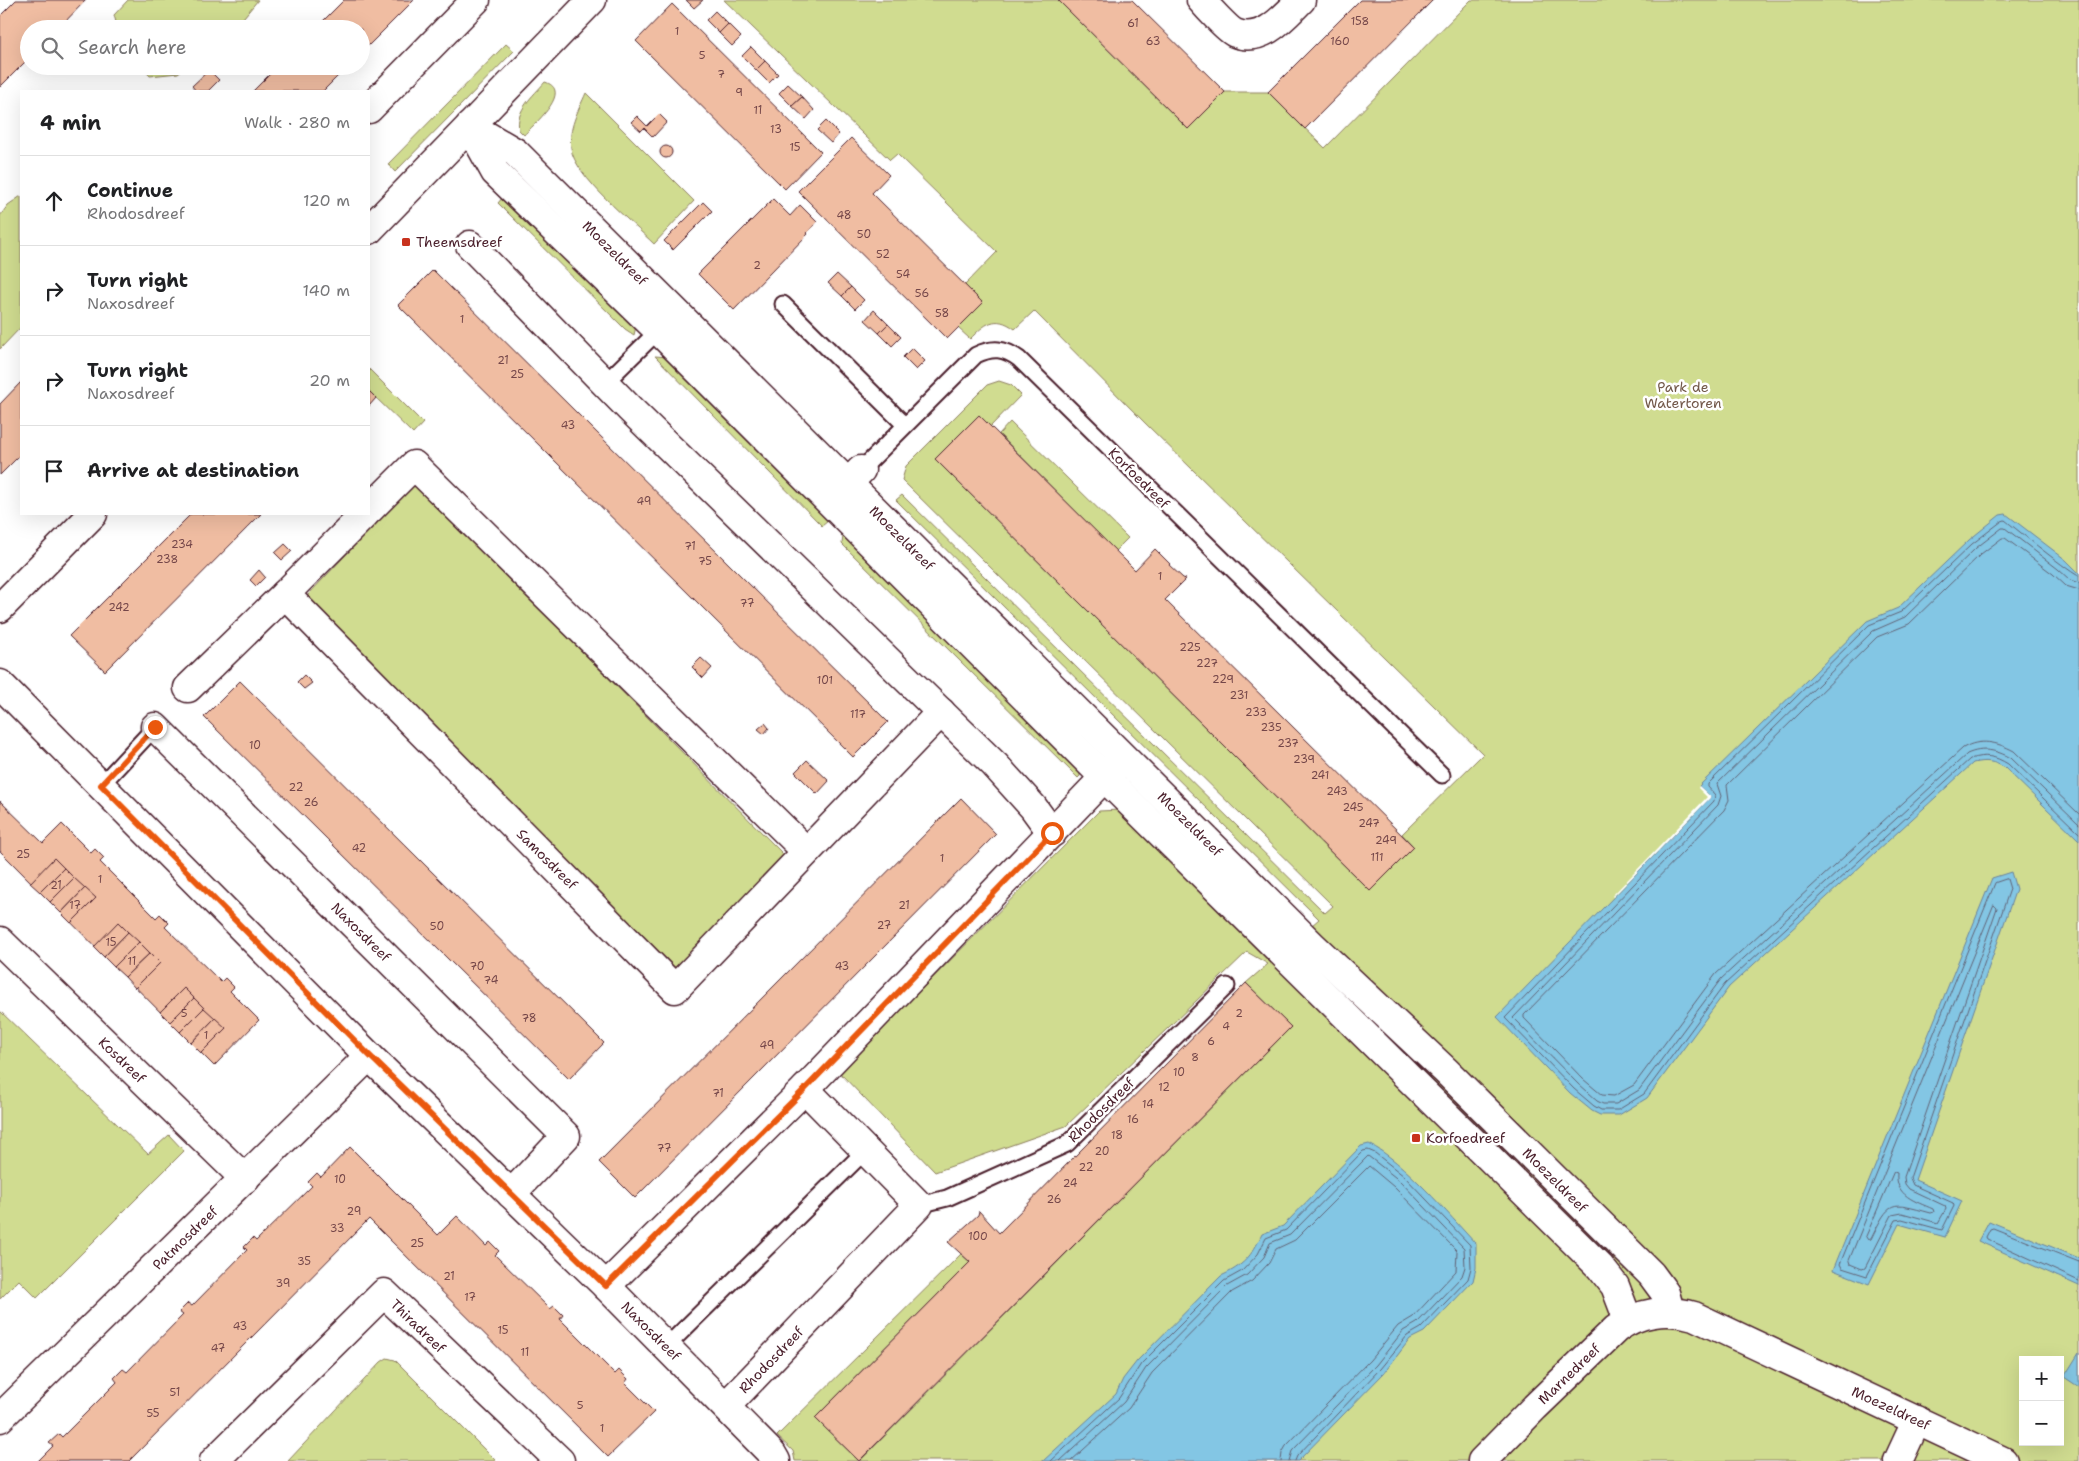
<!DOCTYPE html>
<html lang="en">
<head>
<meta charset="utf-8">
<style>
  :root { --surface:#fff; --page:#f6f6f6; --text:#202124; --muted:#757577; --line:#e0e0e0 }
  body { margin:0; font-family:"Shantell Sans",sans-serif; background:var(--page); color:var(--text) }
  .controls { position:absolute; right:15px; bottom:15px; display:grid; overflow:hidden; border-radius:0px; box-shadow:0 5px 20px #0002 }
  .controls button { width:45px; height:45px; display:grid; place-items:center; padding:0; border:0; border-bottom:1px solid var(--line); background:var(--surface); color:var(--text); font:25px sans-serif }
  .stop { position:absolute; width:15px; height:15px; margin:-11px; border:4px solid #ea580c; border-radius:50%; background:#fff }
  .stop.end { background:#ea580c; border-color:#fff; box-shadow:0 1px 5px #0008 }
  .list { margin:0; padding:0; list-style:none }
  h2 { display:flex; justify-content:space-between; align-items:center; height:65px; margin:0; padding:0 20px; font-size:21px }
  h2 small { font-size:16px; font-weight:400; color:var(--muted) }
  .list li { display:grid; grid-template-columns:32px 1fr auto; gap:15px; align-items:center; box-sizing:border-box; height:90px; padding:0 20px; border-top:1px solid var(--line) }
  .list b { display:block; font-size:19px; white-space:nowrap }
  .list p { margin:0; font-size:16px; white-space:nowrap; color:var(--muted) }
  .list em { font-size:16px; font-style:normal; color:var(--muted) }
  .icon { flex:none; width:28px; height:28px; fill:none; stroke:currentColor; stroke-width:2; stroke-linecap:round; stroke-linejoin:round }
  .map { position:relative; flex:none; width:2079px; height:1461px; overflow:hidden }
  .search { position:absolute; background:var(--surface); box-shadow:0 5px 20px #0002; left:20px; top:20px; width:350px; height:55px; display:flex; align-items:center; gap:12px; box-sizing:border-box; padding:0 18px; border-radius:28px; color:var(--muted); font-size:19px }
  .panel { position:absolute; background:var(--surface); box-shadow:0 5px 20px #0002; left:20px; top:90px; width:350px; height:425px; border-radius:0px }
  .map>svg:first-child { display:block }
  .green { fill:#d0dc90; stroke:#8d7e5e; fill-rule:evenodd }
  .water { fill:#83c6e4; stroke:#6c839a }
  .pier { fill:#fff }
  .lines { fill:none; stroke-linecap:round; stroke-linejoin:round }
  .shore { stroke:#616275; stroke-width:1 }
  .building { fill:#f0bda2; stroke:#4a1f2b }
  .lane-casing { stroke:#4a1f2b; stroke-width:19 }
  .street-casing { stroke:#4a1f2b; stroke-width:31 }
  .secondary-casing { stroke:#4a1f2b; stroke-width:31 }
  .lane { stroke:#fff; stroke-width:15 }
  .street { stroke:#fff; stroke-width:28 }
  .secondary { stroke:#fff; stroke-width:28 }
  .route { stroke:#ea580c; stroke-width:6 }
  .poi-dot { fill:#c8321e; stroke:#fff; stroke-width:2 }
  .labels { text-anchor:middle; stroke-width:5; stroke-linejoin:round; paint-order:stroke }
  .number-label { font-size:11px; fill:#744649 }
  .poi-label { font-size:14px; fill:#4a1f2b; stroke:#fff; text-anchor:start }
  .street-label { font-size:14px; fill:#4a1f2b; stroke:#fff }
  .park-label { font-size:14px; fill:#725849; stroke:#fff }
</style>
</head>
<body>
<div class="map">
<svg width="2079" height="1461" viewBox="0 0 2079 1461">
  <rect width="100%" height="100%" fill="#fff"/>
  <filter id="ink" filterUnits="userSpaceOnUse"><feTurbulence type="fractalNoise" baseFrequency=".02" numOctaves="2"/><feDisplacementMap in="SourceGraphic" scale="10" xChannelSelector="R" yChannelSelector="G"/><feConvolveMatrix kernelMatrix="1 2 1 2 8 2 1 2 1" color-interpolation-filters="sRGB"/></filter>
  <g filter="url(#ink)">
    <!-- green -->
    <g class="green">
      <polygon points="128,0 258,0 234,29 118,29 114,15"/>
      <path d="M 724,0 L 1058,0 L 1188,129 L 1225,92 L 1268,92 L 1325,148 L 1471,0 L 2079,0 L 2079,1461 L 860,1461 L 1291,1027 L 1246,983 L 1268,964 L 1247,952 L 1066,1126 L 935,1172 L 839,1072 L 1099,811 L 1120,810 L 1296,939 L 1319,919 L 896,500 L 902,495 L 1325,913 L 1333,906 L 902,480 L 906,466 L 987,385 L 999,381 L 1011,385 L 1021,395 L 990,427 L 979,415 L 935,459 L 1370,891 L 1414,847 L 1402,834 L 1483,754 L 1145,423 L 1034,311 L 1015,329 C 995,314 985,324 970,339 L 958,328 L 983,303 L 965,285 L 997,252 L 897,154 L 890,160 ZM 2023,1360 L 2060,1360 L 2060,1442 L 2023,1442 Z"/>
      <polygon points="506,44 514,51 395,172 388,164"/>
      <polygon points="141,66 187,66 178,73 150,76"/>
      <path d="M 545,82 C 574,91 533,125 524,135 L 519,130 C 515,110 533,96 545,82 Z"/>
      <path d="M 586,93 L 694,201 L 654,244 C 633,223 574,176 571,148 C 568,129 578,111 586,93 Z"/>
      <polygon points="21,196 21,327 0,349 0,216 8,205"/>
      <polygon points="503,197 636,326 634,335 625,329 498,203"/>
      <polygon points="655,356 668,357 834,516 822,526"/>
      <polygon points="369,369 423,423 413,434 369,391"/>
      <polygon points="1010,422 1128,538 1115,551 999,434"/>
      <polygon points="413,484 432,500 785,856 676,971 306,597"/>
      <polygon points="849,532 1080,770 1080,776 1078,778 842,544 843,536"/>
      <polygon points="0,1011 148,1154 169,1135 184,1151 37,1298 19,1280 0,1299"/>
      <polygon points="961,1254 970,1262 815,1418 859,1461 795,1461 793,1451 777,1436"/>
      <polygon points="387,1358 395,1360 496,1461 288,1461 381,1362"/>
    </g>
    <!-- water -->
    <g class="water">
      <path d="M 2006,514 L 2066,560 L 2079,573 L 2079,840 L 2005,768 C 1994,761 1986,760 1973,763 L 1729,987 L 1647,1098 L 1619,1115 L 1600,1115 L 1592,1111 L 1570,1093 L 1497,1017 L 1711,797 L 1699,786 L 1867,621 L 1898,608 L 1969,540 L 2000,515 Z"/>
      <polygon points="2011,872 2016,889 1915,1180 1962,1201 1945,1237 1899,1224 1869,1284 1833,1270 1992,878"/>
      <path d="M 1369,1144 C 1403,1160 1449,1215 1476,1244 L 1476,1268 L 1473,1281 L 1424,1332 L 1410,1339 L 1384,1373 L 1298,1461 L 1043,1461 L 1116,1394 L 1123,1379 L 1137,1361 L 1221,1276 C 1243,1266 1252,1256 1262,1234 L 1283,1226 L 1361,1146 Z"/>
      <polygon points="1989,1221 2079,1258 2079,1286 1978,1241"/>
      <polygon points="2079,1353 2079,1387 2064,1377"/>
    </g>
    <!-- pier -->
    <polygon class="pier" points="1699,786 1711,797 1613,897 1612,896 1707,797 1698,788"/>
    <g class="lines">
      <!-- shore -->
      <g class="shore">
        <path d="M 2079,576 C 2074,576 2015,528 2005,520 L 2002,521 L 1972,544 L 1901,612 L 1869,625 L 1708,784 L 1708,787 L 1715,795 L 1714,801 L 1505,1018 L 1574,1089 L 1594,1106 L 1601,1110 L 1618,1110 L 1644,1094 L 1725,984 L 1970,759 C 1985,754 1995,756 2008,764 L 2079,833"/>
        <path d="M 2079,583 L 2070,580 L 2058,569 L 2005,528 L 2002,528 L 1976,548 L 1905,617 L 1873,631 L 1717,784 L 1721,796 L 1718,805 L 1513,1018 L 1578,1084 L 1597,1101 L 1603,1104 L 1616,1104 L 1639,1090 L 1721,979 L 1967,754 C 1983,747 1996,750 2011,758 L 2079,824"/>
        <path d="M 2079,590 L 2066,586 L 2053,574 L 2005,538 L 2002,538 L 1981,554 L 1909,624 L 1877,637 L 1727,785 L 1729,800 L 1724,810 L 1524,1015 L 1524,1018 L 1583,1079 L 1602,1095 L 1614,1096 L 1634,1085 L 1716,974 L 1963,748 C 1980,738 1997,742 2014,751 L 2079,814"/>
        <polygon points="2007,879 2010,889 1910,1178 1913,1185 1953,1203 1954,1206 1942,1230 1902,1219 1896,1220 1867,1276 1842,1268 1840,1264 1995,883"/>
        <polygon points="1994,905 1997,908 1904,1177 1905,1184 1909,1189 1945,1206 1946,1209 1938,1223 1902,1213 1892,1215 1865,1268 1862,1269 1850,1264 1849,1261"/>
        <path d="M 1894,1172 L 1897,1173 C 1895,1196 1915,1201 1933,1209 L 1934,1212 L 1931,1213 C 1890,1202 1890,1200 1871,1239 L 1868,1240 L 1866,1237 Z"/>
        <polyline points="2079,1262 1993,1228 1990,1229 1986,1237 1987,1239 2079,1281"/>
        <polyline points="1051,1461 1119,1398 1141,1364 1224,1281 1242,1271 1258,1254 1266,1238 1286,1230 1363,1151 1368,1150 1375,1153 1404,1176 1470,1245 1471,1268 1468,1279 1421,1328 1407,1336 1380,1369 1297,1456 1295,1461"/>
        <polyline points="1060,1461 1124,1402 1146,1368 1227,1286 1247,1275 1264,1257 1270,1243 1290,1235 1368,1156 1400,1181 1464,1248 1465,1267 1462,1276 1417,1323 1403,1331 1376,1365 1292,1451 1289,1461"/>
        <polyline points="1071,1461 1129,1408 1152,1373 1232,1292 1252,1281 1269,1263 1276,1249 1295,1240 1369,1166 1394,1187 1457,1251 1456,1271 1413,1317 1398,1326 1370,1360 1286,1446 1282,1453 1281,1461"/>
      </g>
    </g>
    <!-- building -->
    <g class="building">
      <polygon points="16,0 86,0 58,29 29,29 29,58 0,87 0,16"/>
      <polygon points="344,0 414,0 361,53 361,29 315,29"/>
      <polygon points="686,0 703,0 694,8"/>
      <polygon points="1058,0 1132,0 1225,92 1188,129"/>
      <polygon points="1360,0 1433,0 1305,129 1268,92"/>
      <polygon points="672,4 821,152 785,189 636,41"/>
      <polygon points="715,11 728,24 719,33 706,20"/>
      <polygon points="728,24 741,37 732,46 719,33"/>
      <polygon points="751,47 765,61 756,70 742,56"/>
      <polygon points="765,61 778,74 769,83 756,70"/>
      <polygon points="278,66 348,66 323,91 253,91"/>
      <polygon points="209,70 219,80 208,91 196,91 192,86"/>
      <polygon points="788,84 802,97 792,106 779,93"/>
      <polygon points="802,97 814,110 806,119 792,106"/>
      <polygon points="659,114 667,122 653,137 644,128 641,131 631,122 637,116 647,126"/>
      <polygon points="826,121 839,134 831,143 817,130"/>
      <polygon points="851,138 889,175 872,193 983,303 947,339 798,191"/>
      <circle cx="666" cy="152" r="6"/>
      <polygon points="773,199 790,216 800,205 817,222 807,233 808,234 734,310 698,274"/>
      <polygon points="703,202 712,211 673,250 664,241"/>
      <polygon points="433,270 888,722 853,757 398,305"/>
      <polygon points="837,274 851,287 842,296 828,283"/>
      <polygon points="851,287 864,300 855,309 842,296"/>
      <polygon points="874,310 888,324 879,333 865,320"/>
      <polygon points="888,324 901,337 892,346 879,333"/>
      <polygon points="912,348 925,361 916,370 903,357"/>
      <polygon points="21,382 21,454 0,475 0,404"/>
      <polygon points="369,391 376,398 369,406"/>
      <polygon points="979,415 1135,570 1155,549 1170,564 1169,565 1183,578 1186,579 1165,600 1414,847 1370,891 935,459"/>
      <polygon points="191,514 261,514 105,671 69,636"/>
      <polygon points="285,544 292,551 282,560 275,553"/>
      <polygon points="259,570 265,577 256,586 250,580"/>
      <polygon points="701,658 712,668 703,678 692,667"/>
      <polygon points="304,675 312,683 304,689 297,682"/>
      <polygon points="240,681 604,1043 569,1079 204,717"/>
      <polygon points="765,723 769,728 764,734 758,729"/>
      <polygon points="807,760 829,781 817,794 795,772"/>
      <polygon points="961,798 996,834 635,1198 599,1162"/>
      <polygon points="0,801 43,843 62,824 91,853 95,849 104,858 100,862 156,918 160,914 169,923 165,927 221,982 225,978 234,987 230,991 259,1020 214,1066 0,851"/>
      <polygon points="54,858 64,868 40,892 30,883"/>
      <polygon points="64,868 74,878 50,902 40,892"/>
      <polygon points="74,878 85,888 61,913 50,902"/>
      <polygon points="85,888 96,898 71,923 61,913"/>
      <polygon points="118,922 128,932 104,957 94,947"/>
      <polygon points="128,932 139,942 114,967 104,957"/>
      <polygon points="139,942 150,953 125,977 114,967"/>
      <polygon points="150,953 160,963 135,988 125,977"/>
      <polygon points="1246,983 1291,1027 859,1461 815,1418 970,1262 948,1242 978,1215 979,1211 999,1233"/>
      <polygon points="184,988 194,998 170,1022 160,1012"/>
      <polygon points="194,998 204,1008 180,1032 170,1022"/>
      <polygon points="204,1008 215,1018 191,1043 180,1032"/>
      <polygon points="215,1018 226,1028 201,1053 191,1043"/>
      <polygon points="350,1147 438,1235 457,1216 486,1246 490,1242 499,1251 495,1255 550,1309 554,1306 563,1315 560,1319 615,1374 619,1370 628,1379 625,1383 654,1412 608,1457 369,1219 129,1461 38,1461 53,1446 49,1443 59,1434 62,1437 117,1382 114,1378 123,1369 127,1372 183,1315 179,1312 188,1303 192,1306 247,1250 244,1247 253,1238 256,1241 312,1186 308,1182 317,1173 321,1177"/>
    </g>
    <g class="lines">
      <defs>
        <g id="lane">
          <polyline points="783,304 905,425"/>
          <polyline points="606,382 662,327"/>
          <path d="M 861,470 L 976,355 C 993,347 1004,348 1019,359 L 1442,775"/>
          <polyline points="101,785 155,727"/>
          <polyline points="919,1205 947,1198 1067,1144 1227,986"/>
          <polyline points="666,1347 865,1151"/>
        </g>
        <g id="street">
          <path d="M 1201,0 C 1207,7 1228,30 1235,33 C 1262,44 1284,17 1301,0"/>
          <polyline points="369,109 476,0"/>
          <polyline points="470,126 592,0"/>
          <polyline points="470,245 630,409 995,765 1033,807 1052,833"/>
          <polyline points="832,500 861,470"/>
          <polyline points="369,510 414,465 806,851"/>
          <polyline points="365,514 285,594 675,989 941,712"/>
          <polyline points="0,684 369,1056 606,1286 772,1454 776,1461"/>
          <polyline points="188,688 285,594"/>
          <polyline points="155,727 566,1136 511,1194"/>
          <polyline points="0,941 245,1179"/>
          <polyline points="606,1286 805,1089 1121,760"/>
          <polyline points="726,1406 919,1205 805,1089"/>
          <polyline points="0,1418 369,1056"/>
          <polyline points="214,1461 384,1293 560,1461"/>
          <polyline points="1898,1461 1917,1420"/>
        </g>
        <g id="secondary">
          <polyline points="470,126 515,152 1312,945 1446,1071 1651,1274 1665,1293 1670,1311"/>
          <polyline points="470,127 495,172 659,331 1105,778 1600,1267 1615,1286 1628,1320"/>
          <polyline points="369,230 470,126"/>
          <polyline points="0,608 93,514"/>
          <path d="M 1482,1461 L 1535,1407 L 1616,1329 C 1638,1312 1667,1308 1694,1316 L 2003,1461"/>
        </g>
      </defs>
      <!-- lane casing -->
      <use href="#lane" class="lane-casing"/>
      <!-- street casing -->
      <use href="#street" class="street-casing"/>
      <!-- secondary casing -->
      <use href="#secondary" class="secondary-casing"/>
      <!-- lane -->
      <use href="#lane" class="lane"/>
      <!-- street -->
      <use href="#street" class="street"/>
      <!-- secondary -->
      <use href="#secondary" class="secondary"/>
    </g>
  </g>
  <g class="lines" filter="url(#ink)">
    <!-- route -->
    <polyline class="route" points="155,727 101,785 370,1056 606,1286 805,1089 1052,833"/>
  </g>
  <!-- markers -->
  <g class="poi-dot">
    <rect x="401" y="237" width="10" height="10" rx="2.5"/>
    <rect x="1411" y="1133" width="10" height="10" rx="2.5"/>
  </g>
  <g class="labels">
    <!-- number labels -->
    <g class="number-label">
      <text x="1360" y="25">158</text>
      <text x="1133" y="27">61</text>
      <text x="677" y="35">1</text>
      <text x="1153" y="45">63</text>
      <text x="1340" y="45">160</text>
      <text x="702" y="59">5</text>
      <text x="721" y="78">7</text>
      <text x="739" y="96">9</text>
      <text x="758" y="114">11</text>
      <text x="776" y="133">13</text>
      <text x="795" y="151">15</text>
      <text x="844" y="219">48</text>
      <text x="864" y="238">50</text>
      <text x="883" y="258">52</text>
      <text x="757" y="269">2</text>
      <text x="903" y="278">54</text>
      <text x="922" y="297">56</text>
      <text x="942" y="317">58</text>
      <text x="462" y="323">1</text>
      <text x="503" y="364">21</text>
      <text x="517" y="378">25</text>
      <text x="568" y="429">43</text>
      <text x="644" y="505">49</text>
      <text x="182" y="548">234</text>
      <text x="690" y="550">71</text>
      <text x="167" y="563">238</text>
      <text x="705" y="565">75</text>
      <text x="1160" y="580">1</text>
      <text x="747" y="607">77</text>
      <text x="119" y="611">242</text>
      <text x="1190" y="651">225</text>
      <text x="1207" y="667">227</text>
      <text x="1223" y="683">229</text>
      <text x="825" y="684">101</text>
      <text x="1239" y="699">231</text>
      <text x="1256" y="716">233</text>
      <text x="858" y="718">117</text>
      <text x="1271" y="731">235</text>
      <text x="1288" y="747">237</text>
      <text x="255" y="749">10</text>
      <text x="1304" y="763">239</text>
      <text x="1320" y="779">241</text>
      <text x="296" y="791">22</text>
      <text x="1337" y="795">243</text>
      <text x="311" y="806">26</text>
      <text x="1353" y="811">245</text>
      <text x="1369" y="827">247</text>
      <text x="1386" y="844">249</text>
      <text x="359" y="852">42</text>
      <text x="23" y="858">25</text>
      <text x="1377" y="861">111</text>
      <text x="942" y="862">1</text>
      <text x="100" y="883">1</text>
      <text x="56" y="889">21</text>
      <text x="75" y="909">17</text>
      <text x="904" y="909">21</text>
      <text x="884" y="929">27</text>
      <text x="437" y="930">50</text>
      <text x="111" y="946">15</text>
      <text x="132" y="965">11</text>
      <text x="477" y="970">70</text>
      <text x="842" y="970">43</text>
      <text x="491" y="984">74</text>
      <text x="184" y="1017">5</text>
      <text x="1239" y="1017">2</text>
      <text x="529" y="1022">78</text>
      <text x="1226" y="1030">4</text>
      <text x="206" y="1039">1</text>
      <text x="1211" y="1045">6</text>
      <text x="767" y="1049">49</text>
      <text x="1195" y="1061">8</text>
      <text x="1179" y="1076">10</text>
      <text x="1164" y="1091">12</text>
      <text x="718" y="1097">71</text>
      <text x="1148" y="1108">14</text>
      <text x="1133" y="1123">16</text>
      <text x="1117" y="1139">18</text>
      <text x="664" y="1152">77</text>
      <text x="1102" y="1155">20</text>
      <text x="1086" y="1171">22</text>
      <text x="340" y="1183">10</text>
      <text x="1070" y="1187">24</text>
      <text x="1054" y="1203">26</text>
      <text x="354" y="1215">29</text>
      <text x="337" y="1232">33</text>
      <text x="978" y="1240">100</text>
      <text x="417" y="1247">25</text>
      <text x="304" y="1265">35</text>
      <text x="449" y="1280">21</text>
      <text x="283" y="1287">39</text>
      <text x="470" y="1301">17</text>
      <text x="240" y="1330">43</text>
      <text x="503" y="1334">15</text>
      <text x="218" y="1352">47</text>
      <text x="525" y="1356">11</text>
      <text x="175" y="1396">51</text>
      <text x="580" y="1409">5</text>
      <text x="153" y="1417">55</text>
      <text x="602" y="1432">1</text>
    </g>
    <!-- poi labels -->
    <g class="poi-label">
      <text x="416" y="247">Theemsdreef</text>
      <text x="1426" y="1143">Korfoedreef</text>
    </g>
    <!-- street labels -->
    <g class="street-label">
      <text transform="translate(615 253) rotate(45)" y="5">Moezeldreef</text>
      <text transform="translate(1139 478) rotate(45)" y="5">Korfoedreef</text>
      <text transform="translate(902 538) rotate(45)" y="5">Moezeldreef</text>
      <text transform="translate(1190 824) rotate(45)" y="5">Moezeldreef</text>
      <text transform="translate(547 859) rotate(45)" y="5">Samosdreef</text>
      <text transform="translate(361 932) rotate(45)" y="5">Naxosdreef</text>
      <text transform="translate(122 1060) rotate(44)" y="5">Kosdreef</text>
      <text transform="translate(1101 1110) rotate(-44)" y="5">Rhodosdreef</text>
      <text transform="translate(1555 1180) rotate(45)" y="5">Moezeldreef</text>
      <text transform="translate(185 1238) rotate(-44)" y="5">Patmosdreef</text>
      <text transform="translate(418 1326) rotate(44)" y="5">Thiradreef</text>
      <text transform="translate(651 1331) rotate(45)" y="5">Naxosdreef</text>
      <text transform="translate(771 1360) rotate(-46)" y="5">Rhodosdreef</text>
      <text transform="translate(1569 1374) rotate(-44)" y="5">Marnedreef</text>
      <text transform="translate(1891 1408) rotate(25)" y="5">Moezeldreef</text>
    </g>
    <!-- park labels -->
    <g class="park-label">
      <text x="1683" y="392">Park de<tspan x="1683" dy="16">Watertoren</tspan></text>
    </g>
  </g>
</svg>
<div class="controls">
<button>+</button>
<button>−</button>
</div>
<div class="stop" style="left:1052px;top:833px"></div>
<div class="stop end" style="left:155px;top:727px"></div>
<div class="search"><svg class="icon" aria-label="search" viewBox="0 0 24 24"><circle cx="10" cy="10" r="6"/><path d="M15 15l6 6"/></svg>Search here</div>
<section class="panel">
<h2>4 min<small>Walk · 280 m</small></h2>
<ul class="list">
<li><svg class="icon" aria-label="ahead" viewBox="0 0 24 24"><path d="M12 20V5M6 11l6-6 6 6"/></svg><div><b>Continue</b><p>Rhodosdreef</p></div><em>120 m</em></li>
<li><svg class="icon" aria-label="right" viewBox="0 0 24 24"><path d="M7 20v-9h11M14 6l5 5-5 5"/></svg><div><b>Turn right</b><p>Naxosdreef</p></div><em>140 m</em></li>
<li><svg class="icon" aria-label="right" viewBox="0 0 24 24"><path d="M7 20v-9h11M14 6l5 5-5 5"/></svg><div><b>Turn right</b><p>Naxosdreef</p></div><em>20 m</em></li>
<li><svg class="icon" aria-label="arrive" viewBox="0 0 24 24"><path d="M6 21V4h12l-3 4 3 4H6"/></svg><div><b>Arrive at destination</b></div></li>
</ul>
</section>
</div>
</body>
</html>
